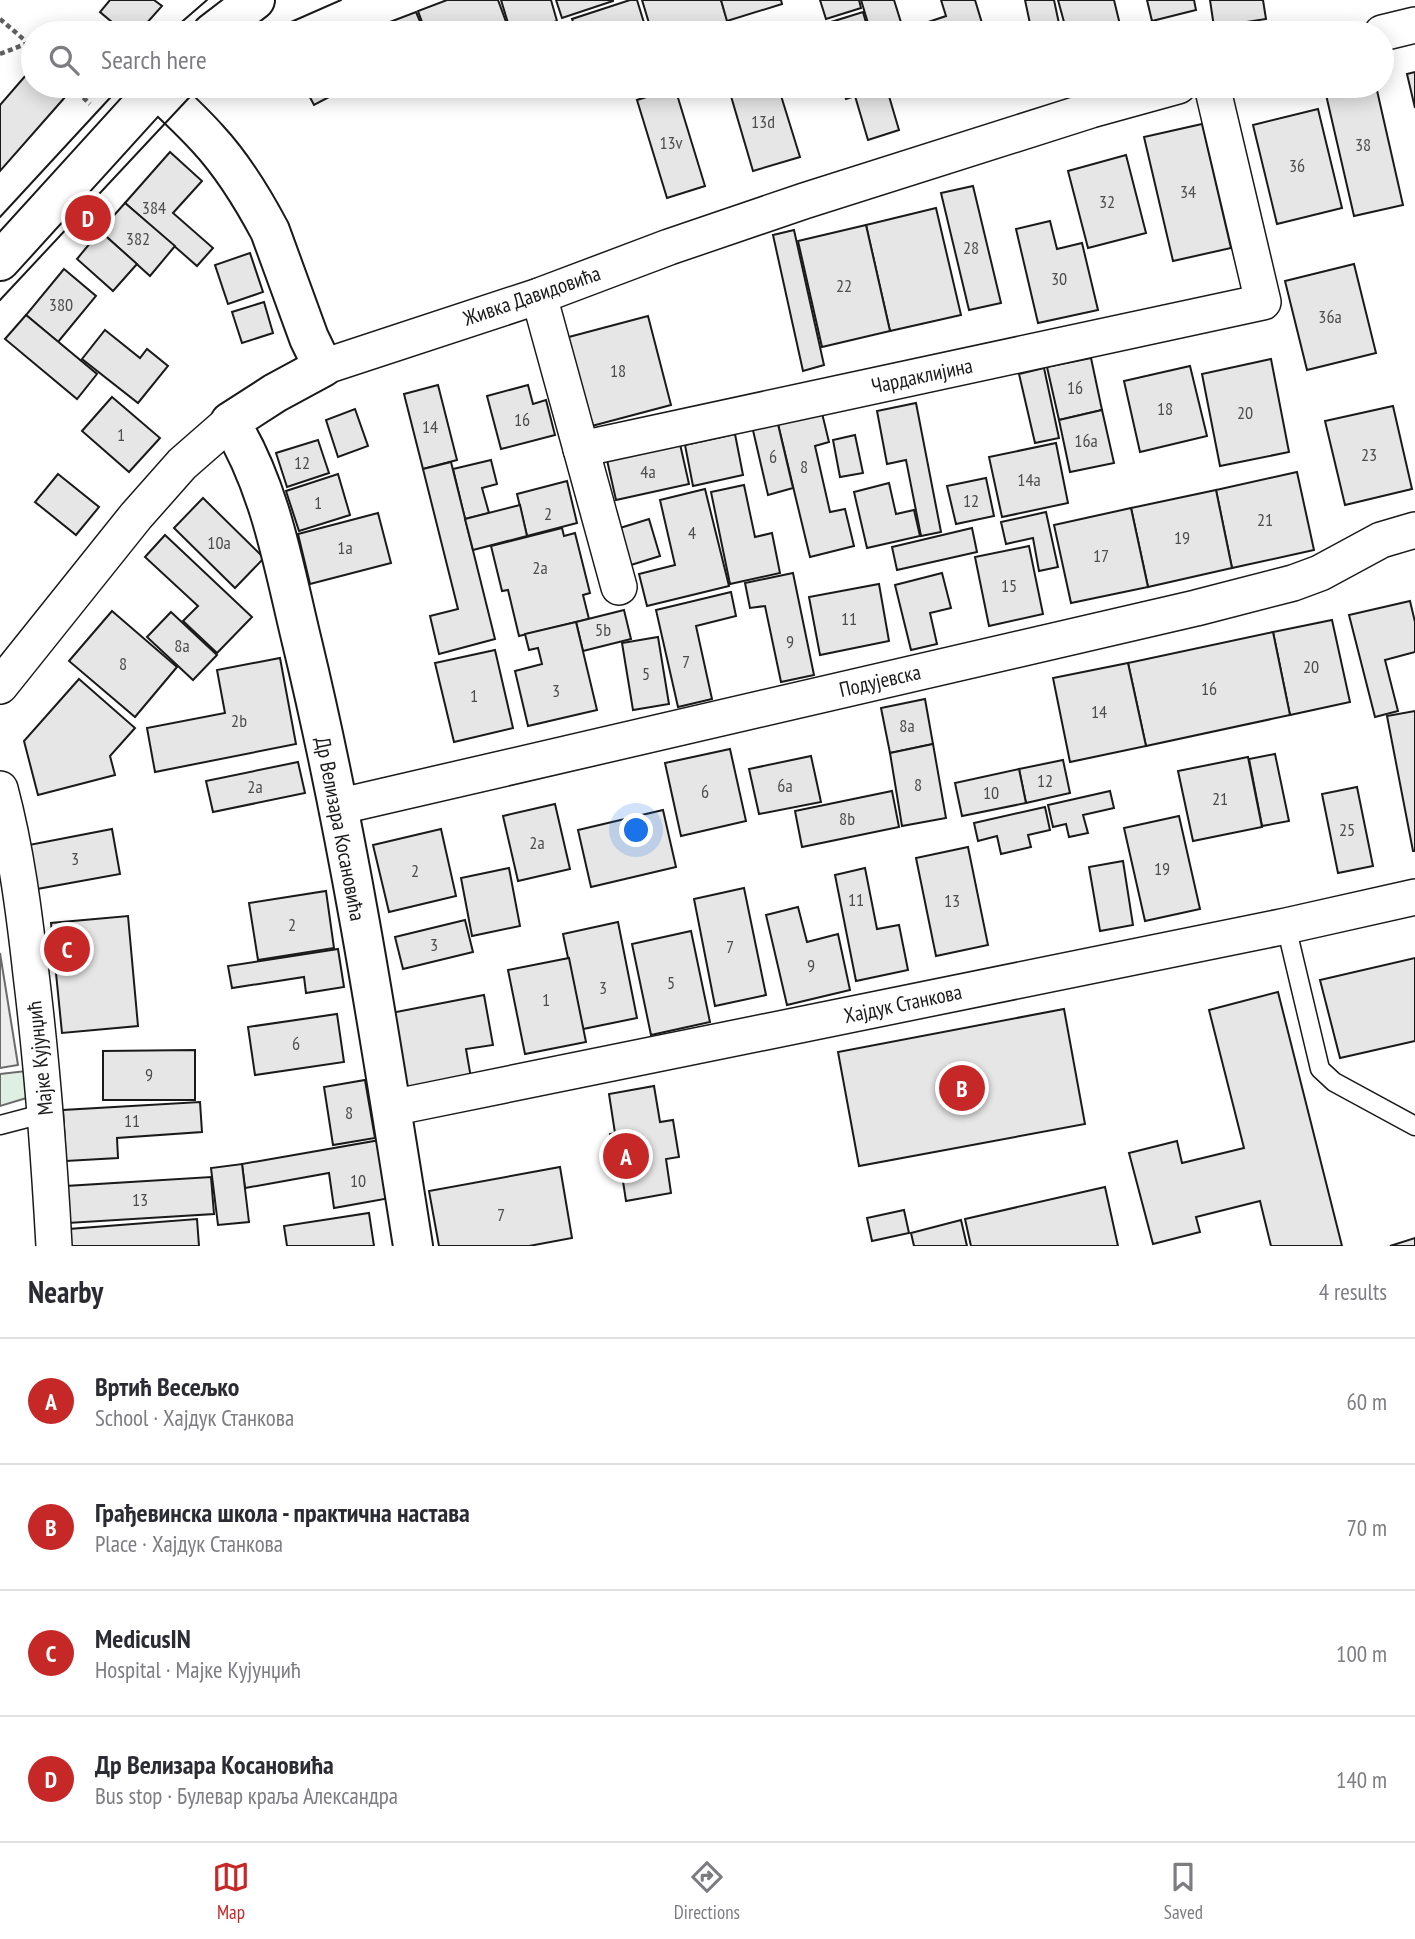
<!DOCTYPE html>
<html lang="en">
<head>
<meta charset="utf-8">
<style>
  :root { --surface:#fff; --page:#f7f7f7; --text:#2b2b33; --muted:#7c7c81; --line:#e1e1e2; --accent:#c62828 }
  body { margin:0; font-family:"PT Sans Narrow",sans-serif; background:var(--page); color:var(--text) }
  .you { position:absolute; left:637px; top:831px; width:24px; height:24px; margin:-18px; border:5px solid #fff; border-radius:50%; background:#1a73e8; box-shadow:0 0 0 10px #1a73e833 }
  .badge { display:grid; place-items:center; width:46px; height:46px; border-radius:50%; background:var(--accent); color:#fff; font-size:23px; font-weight:700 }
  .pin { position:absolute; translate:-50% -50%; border:4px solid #fff; box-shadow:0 2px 7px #0006 }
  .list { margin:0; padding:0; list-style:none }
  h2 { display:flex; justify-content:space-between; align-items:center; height:91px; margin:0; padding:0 28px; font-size:30px }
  h2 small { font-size:23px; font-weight:400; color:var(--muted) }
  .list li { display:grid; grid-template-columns:46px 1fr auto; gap:21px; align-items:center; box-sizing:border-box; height:126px; padding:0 28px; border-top:2px solid var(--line) }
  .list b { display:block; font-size:26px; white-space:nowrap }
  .list p { margin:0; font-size:23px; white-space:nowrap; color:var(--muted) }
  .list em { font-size:23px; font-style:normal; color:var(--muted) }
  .icon { flex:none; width:38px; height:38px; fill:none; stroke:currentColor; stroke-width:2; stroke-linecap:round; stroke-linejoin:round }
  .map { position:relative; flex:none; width:1415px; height:1246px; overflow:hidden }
  .search { position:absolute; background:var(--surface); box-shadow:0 4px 18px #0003; left:21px; right:21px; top:21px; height:77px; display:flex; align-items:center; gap:18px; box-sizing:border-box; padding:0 24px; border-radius:38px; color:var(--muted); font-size:26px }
  .sheet { height:595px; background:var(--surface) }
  nav { display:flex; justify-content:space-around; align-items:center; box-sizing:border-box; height:98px; border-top:2px solid var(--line); background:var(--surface); font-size:19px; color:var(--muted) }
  nav a { display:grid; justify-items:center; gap:4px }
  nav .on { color:var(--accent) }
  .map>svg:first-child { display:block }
  .green { fill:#e0efe3; stroke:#6a6a6a; stroke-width:2 }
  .parking { fill:#ededed; stroke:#6a6a6a; stroke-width:2 }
  .building { fill:#e6e6e6; stroke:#1a1a1a; stroke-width:2 }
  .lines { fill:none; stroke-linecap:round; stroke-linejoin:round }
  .lane-casing { stroke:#1a1a1a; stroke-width:21 }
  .street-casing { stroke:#1a1a1a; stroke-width:38 }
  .secondary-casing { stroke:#1a1a1a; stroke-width:42 }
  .path { stroke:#5f5f5f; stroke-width:4.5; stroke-dasharray:5 3.5; stroke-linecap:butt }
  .lane { stroke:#fff; stroke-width:18 }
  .street { stroke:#fff; stroke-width:35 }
  .secondary { stroke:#fff; stroke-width:38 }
  .tram { stroke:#1a1a1a; stroke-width:2 }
  .labels { text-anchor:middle; stroke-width:5; stroke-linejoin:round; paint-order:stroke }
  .number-label { font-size:18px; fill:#4d4d4d }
  .street-label { font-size:21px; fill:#1a1a1a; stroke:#fff }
</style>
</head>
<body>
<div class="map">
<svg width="1415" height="1246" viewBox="0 0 1415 1246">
  <rect width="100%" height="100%" fill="#fff"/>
  <!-- green -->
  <polygon class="green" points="26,1071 33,1096 0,1106 0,1074"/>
  <!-- parking -->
  <polygon class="parking" points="0,953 18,1065 0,1068"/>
  <!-- building -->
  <g class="building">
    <polygon points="110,0 154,0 162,6 138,33 125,33 100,12"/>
    <polygon points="447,0 498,0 509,30 501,33 426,33 418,11"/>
    <polygon points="501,0 551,0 557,21 519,33 511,33"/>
    <polygon points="556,0 613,0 613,1 562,18"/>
    <polygon points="630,0 637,0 645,26 625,33 577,33 572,19"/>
    <polygon points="642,0 721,0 731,33 695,33 694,29 679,33 652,33"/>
    <polygon points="721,0 781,0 782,4 727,21"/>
    <polygon points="820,0 859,0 861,8 826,19"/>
    <polygon points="861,0 894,0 904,32 871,33"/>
    <polygon points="941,0 975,0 985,33 919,33 916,26 946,16"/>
    <polygon points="1025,0 1054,0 1061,33 1032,33"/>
    <polygon points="1058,0 1114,0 1122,33 1067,33"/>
    <polygon points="1147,0 1194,0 1196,10 1152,21"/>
    <polygon points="1210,0 1263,0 1266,19 1214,27"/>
    <polygon points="416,12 425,33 361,33"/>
    <polygon points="863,12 869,33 835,33 831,22"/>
    <polygon points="33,67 33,86 54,86 66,96 0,171 0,105"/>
    <polygon points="1415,72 1415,108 1407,74"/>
    <polygon points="304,86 350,86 314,105"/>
    <polygon points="728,86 778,86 800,157 753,171"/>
    <polygon points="841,86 886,86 899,130 868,140 855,96 846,99"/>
    <polygon points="1324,86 1376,86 1403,205 1354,216"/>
    <polygon points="675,88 705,186 667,198 637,100"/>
    <polygon points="1318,109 1342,208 1277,224 1253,125"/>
    <polygon points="1202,124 1231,248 1173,261 1144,137"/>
    <polygon points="170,152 202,181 173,213 213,248 197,266 125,203"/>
    <polygon points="1126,155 1146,233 1088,248 1068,171"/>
    <polygon points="973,186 1001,303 969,310 941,193"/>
    <polygon points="125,203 175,246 150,276 100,231"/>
    <polygon points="936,208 961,315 890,331 866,225"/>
    <polygon points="1050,221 1057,249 1082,243 1098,310 1038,323 1016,229"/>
    <polygon points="866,225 890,331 822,347 798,241"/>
    <polygon points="794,230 824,365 803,371 773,235"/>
    <polygon points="100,231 137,264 113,291 77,259"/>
    <polygon points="250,253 263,292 228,304 215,265"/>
    <polygon points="1354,264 1376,353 1307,370 1285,281"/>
    <polygon points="64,269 96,296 58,342 26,315"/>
    <polygon points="264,302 273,333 242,343 232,312"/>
    <polygon points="26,315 97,374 77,399 5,339"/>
    <polygon points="648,316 671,405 588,427 565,338"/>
    <polygon points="105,330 140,358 147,349 168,366 138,403 82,359"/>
    <polygon points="1091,358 1102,410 1059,420 1047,367"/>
    <polygon points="1271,359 1289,452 1220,466 1202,374"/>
    <polygon points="1190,366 1207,436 1140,452 1124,381"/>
    <polygon points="1044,368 1059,438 1035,443 1019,374"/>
    <polygon points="438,385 457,460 423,469 404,394"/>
    <polygon points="528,385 533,404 546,400 555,435 501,449 487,396"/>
    <polygon points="112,397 160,438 129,472 82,431"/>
    <polygon points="916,403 941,532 921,536 906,460 887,464 877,411"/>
    <polygon points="1393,406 1412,489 1345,505 1325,421"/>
    <polygon points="355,409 368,446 338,457 326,420"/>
    <polygon points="821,409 829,442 815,446 830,512 845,509 854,546 810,557 777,420"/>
    <polygon points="1102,410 1114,463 1070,472 1059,420"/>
    <polygon points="777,420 793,488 768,495 752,426"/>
    <polygon points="735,434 743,475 693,486 685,445"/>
    <polygon points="855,435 863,473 840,477 833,440"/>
    <polygon points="318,440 329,473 287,487 276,453"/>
    <polygon points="1056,443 1068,503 1002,517 989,457"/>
    <polygon points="680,444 689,484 616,500 607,460"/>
    <polygon points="491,460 497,484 482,488 489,513 465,519 453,469"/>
    <polygon points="451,462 495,639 439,654 430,616 458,609 423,469"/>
    <polygon points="1297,472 1314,550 1232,568 1216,490"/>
    <polygon points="58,474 99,507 76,535 35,502"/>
    <polygon points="338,474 350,515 299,531 286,491"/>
    <polygon points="986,478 994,516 956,524 947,486"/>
    <polygon points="567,481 577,523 527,536 517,494"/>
    <polygon points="889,483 896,514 914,510 920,536 867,548 854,492"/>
    <polygon points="744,485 755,537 772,533 780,573 730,584 711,492"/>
    <polygon points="705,489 729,586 647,606 639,574 675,565 660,500"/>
    <polygon points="1216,490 1232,568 1148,587 1131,508"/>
    <polygon points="203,498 264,558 235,588 174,528"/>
    <polygon points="520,505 527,536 473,550 465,519"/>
    <polygon points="1131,508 1148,587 1071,603 1054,525"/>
    <polygon points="1046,512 1058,567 1039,571 1033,538 1006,544 1001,522"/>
    <polygon points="378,513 391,563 310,584 298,534"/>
    <polygon points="649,519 660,556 631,565 620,528"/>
    <polygon points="562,528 564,536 575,533 590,593 583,595 589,619 519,636 508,590 502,591 491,546"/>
    <polygon points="972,528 977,552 897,570 892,547"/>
    <polygon points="165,535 252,617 217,653 183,621 198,606 145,557"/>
    <polygon points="1029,546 1043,614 989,626 975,557"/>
    <polygon points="793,573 814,675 781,682 765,606 750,608 745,583"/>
    <polygon points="942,573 951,608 930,613 937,644 911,650 895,585"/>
    <polygon points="879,584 889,641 820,655 809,597"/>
    <polygon points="731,592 736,616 696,626 712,699 678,707 656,610"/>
    <polygon points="1410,601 1415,622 1415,652 1385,660 1398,711 1375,717 1349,615"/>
    <polygon points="624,610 631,639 583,651 576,622"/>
    <polygon points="112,611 177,667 135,717 69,661"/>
    <polygon points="171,612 217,655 193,680 147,637"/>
    <polygon points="1332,620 1350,702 1290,715 1273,632"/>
    <polygon points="576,622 597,710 528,726 515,671 542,664 538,648 529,650 525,634"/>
    <polygon points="1273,632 1290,715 1146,746 1128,663"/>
    <polygon points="658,637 669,704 633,710 622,643"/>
    <polygon points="495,650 513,728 454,742 435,663"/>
    <polygon points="280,658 296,744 155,772 147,728 225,713 217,670"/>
    <polygon points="1128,663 1146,746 1070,762 1053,678"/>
    <polygon points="79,679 135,728 110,756 115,775 38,795 24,741"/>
    <polygon points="925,699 933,744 890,753 881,708"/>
    <polygon points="1415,711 1415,851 1413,851 1387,716"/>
    <polygon points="933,744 946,818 902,826 890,753"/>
    <polygon points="730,749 746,821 681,836 665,763"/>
    <polygon points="1275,754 1289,821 1262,826 1249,759"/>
    <polygon points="811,756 821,802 759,814 749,769"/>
    <polygon points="1248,757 1262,827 1193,841 1178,771"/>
    <polygon points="1063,760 1070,793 1026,803 1019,769"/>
    <polygon points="298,762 305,793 213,812 206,781"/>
    <polygon points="1019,769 1026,803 962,816 955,783"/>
    <polygon points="1357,787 1373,866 1338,873 1322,794"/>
    <polygon points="892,791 899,827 802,847 795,811"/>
    <polygon points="1110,791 1114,808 1083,815 1088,833 1069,837 1066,824 1053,827 1048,805"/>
    <polygon points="555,804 570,869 518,881 503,816"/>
    <polygon points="1045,807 1050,830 1028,835 1031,847 1001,854 997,836 978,841 974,823"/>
    <polygon points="663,810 676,867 591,887 578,830"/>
    <polygon points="1179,816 1200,909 1145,921 1124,828"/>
    <polygon points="112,829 120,874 37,889 29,845"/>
    <polygon points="441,829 456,896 389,912 373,845"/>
    <polygon points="968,847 988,945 936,956 916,858"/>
    <polygon points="1123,861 1133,925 1100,931 1089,867"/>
    <polygon points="509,868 520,926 472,936 461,878"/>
    <polygon points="865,868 877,929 899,925 908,970 856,981 835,875"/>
    <polygon points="744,888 766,995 715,1006 694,899"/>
    <polygon points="326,891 334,948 258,960 249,903"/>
    <polygon points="798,907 807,942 838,934 850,990 787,1005 766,915"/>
    <polygon points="128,916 138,1026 62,1033 51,923"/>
    <polygon points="465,920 473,952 403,969 395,937"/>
    <polygon points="618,922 637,1018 583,1029 563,934"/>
    <polygon points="691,931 710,1022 651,1035 632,944"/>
    <polygon points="338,949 344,987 306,993 304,977 232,988 228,966"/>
    <polygon points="569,958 586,1042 525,1054 508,970"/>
    <polygon points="1415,958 1415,1041 1340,1058 1320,980"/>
    <polygon points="1278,992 1342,1246 1271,1246 1260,1201 1196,1217 1200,1232 1153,1244 1129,1153 1177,1141 1182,1163 1244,1148 1209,1010"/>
    <polygon points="484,995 493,1045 466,1049 471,1078 405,1090 391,1013"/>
    <polygon points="1064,1009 1085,1124 859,1166 838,1052"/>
    <polygon points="337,1014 344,1062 255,1075 248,1027"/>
    <polygon points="195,1050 195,1100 103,1100 103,1051"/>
    <polygon points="365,1080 375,1138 333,1145 324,1087"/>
    <polygon points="654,1086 660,1122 673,1120 679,1157 666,1159 671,1193 626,1201 621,1168 615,1170 610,1134 615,1133 609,1094"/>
    <polygon points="200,1102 202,1132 117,1138 118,1158 66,1161 63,1110"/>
    <polygon points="380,1140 390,1198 334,1208 329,1173 245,1188 242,1164"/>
    <polygon points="242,1164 249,1222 218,1225 211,1168"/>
    <polygon points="560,1167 572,1238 529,1246 439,1246 429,1191"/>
    <polygon points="211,1177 214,1214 68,1223 66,1186"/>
    <polygon points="1105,1187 1118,1246 971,1246 965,1219"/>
    <polygon points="904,1210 909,1233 872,1241 867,1218"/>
    <polygon points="369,1213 374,1246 287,1246 284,1226"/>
    <polygon points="197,1219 199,1246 71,1246 69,1229"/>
    <polygon points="961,1220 967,1246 914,1246 911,1233"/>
    <polygon points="1415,1238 1415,1246 1390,1246"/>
  </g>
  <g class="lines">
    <defs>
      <g id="lane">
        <polyline points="1286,926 1320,1069 1334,1082 1415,1126"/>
        <polyline points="0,1125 46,1113"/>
      </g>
      <g id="street">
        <polyline points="1382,33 1415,25"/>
        <polyline points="539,296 619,587"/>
        <polyline points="323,367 539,296 669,247 804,201 1091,110 1178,86"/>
        <polyline points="581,449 1263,302 1212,86"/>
        <polyline points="0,686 136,516 182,464 230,422"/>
        <path d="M 0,789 C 16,849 24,911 31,974 C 42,1064 49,1155 54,1246"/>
        <polyline points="337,807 1196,608 1293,583 1320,573 1381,540 1415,530"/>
        <polyline points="391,1108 1286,926 1415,897"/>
      </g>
      <g id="secondary">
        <polyline points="212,33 255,0"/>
        <path d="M 157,88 C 174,105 192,121 208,139 C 233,166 253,199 270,231 L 309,338 L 323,367 L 275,393 L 230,422 C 271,488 284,568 302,642 C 350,841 381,1044 413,1246"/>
        <polyline points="0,261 159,86"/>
      </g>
    </defs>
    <!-- lane casing -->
    <use href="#lane" class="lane-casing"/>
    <!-- street casing -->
    <use href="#street" class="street-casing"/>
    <!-- secondary casing -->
    <use href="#secondary" class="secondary-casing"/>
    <!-- path -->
    <g class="path">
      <polyline points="0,19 28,43"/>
      <polyline points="0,54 28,43 33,48"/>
      <polyline points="71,86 90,104"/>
    </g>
    <!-- lane -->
    <use href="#lane" class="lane"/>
    <!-- street -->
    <use href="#street" class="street"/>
    <!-- secondary -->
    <use href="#secondary" class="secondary"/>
    <!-- tram -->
    <g class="tram">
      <polyline points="169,33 207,0"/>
      <polyline points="266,33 341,0"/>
      <polyline points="0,217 121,86"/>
      <polyline points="0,300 200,86"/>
    </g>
  </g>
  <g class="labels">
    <!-- number labels -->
    <g class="number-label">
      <text x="763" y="128">13d</text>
      <text x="671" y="149">13v</text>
      <text x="1363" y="151">38</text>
      <text x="1297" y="172">36</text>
      <text x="1188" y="198">34</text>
      <text x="1107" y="208">32</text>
      <text x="154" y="214">384</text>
      <text x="138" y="245">382</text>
      <text x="971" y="254">28</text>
      <text x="1059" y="285">30</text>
      <text x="844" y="292">22</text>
      <text x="61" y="311">380</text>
      <text x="1330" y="323">36a</text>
      <text x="618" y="377">18</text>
      <text x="1075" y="394">16</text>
      <text x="1165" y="415">18</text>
      <text x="1245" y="419">20</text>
      <text x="522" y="426">16</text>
      <text x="430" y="433">14</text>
      <text x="121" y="441">1</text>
      <text x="1086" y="447">16a</text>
      <text x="1369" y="461">23</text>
      <text x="773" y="463">6</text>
      <text x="302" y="469">12</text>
      <text x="804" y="473">8</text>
      <text x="648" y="478">4a</text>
      <text x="1029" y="486">14a</text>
      <text x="971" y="507">12</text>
      <text x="318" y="509">1</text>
      <text x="548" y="520">2</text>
      <text x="1265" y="526">21</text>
      <text x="692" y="539">4</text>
      <text x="1182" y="544">19</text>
      <text x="219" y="549">10a</text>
      <text x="345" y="554">1a</text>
      <text x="1101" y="562">17</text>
      <text x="540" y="574">2a</text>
      <text x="1009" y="592">15</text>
      <text x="849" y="625">11</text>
      <text x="603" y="636">5b</text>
      <text x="790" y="648">9</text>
      <text x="182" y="652">8a</text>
      <text x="686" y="668">7</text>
      <text x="123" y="670">8</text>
      <text x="1311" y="673">20</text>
      <text x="646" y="680">5</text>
      <text x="1209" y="695">16</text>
      <text x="556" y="697">3</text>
      <text x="474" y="702">1</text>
      <text x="1099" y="718">14</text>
      <text x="239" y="727">2b</text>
      <text x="907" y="732">8a</text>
      <text x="1045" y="787">12</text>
      <text x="918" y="791">8</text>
      <text x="785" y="792">6a</text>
      <text x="255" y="793">2a</text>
      <text x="705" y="798">6</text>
      <text x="991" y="799">10</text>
      <text x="1220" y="805">21</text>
      <text x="847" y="825">8b</text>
      <text x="1347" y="836">25</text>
      <text x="537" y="849">2a</text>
      <text x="75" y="865">3</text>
      <text x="1162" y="875">19</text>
      <text x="415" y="877">2</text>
      <text x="856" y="906">11</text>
      <text x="952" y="907">13</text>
      <text x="292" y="931">2</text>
      <text x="434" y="951">3</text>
      <text x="730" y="953">7</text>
      <text x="811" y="972">9</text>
      <text x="671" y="989">5</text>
      <text x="603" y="994">3</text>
      <text x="546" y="1006">1</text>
      <text x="296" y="1050">6</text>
      <text x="149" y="1081">9</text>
      <text x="349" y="1119">8</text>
      <text x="132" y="1127">11</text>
      <text x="358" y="1187">10</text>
      <text x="140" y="1206">13</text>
      <text x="501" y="1221">7</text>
    </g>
    <!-- street labels -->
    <g class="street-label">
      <text transform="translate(532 296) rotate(-19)" y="7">Живка Давидовића</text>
      <text transform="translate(922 376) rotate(-12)" y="7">Чардаклијина</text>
      <text transform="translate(880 681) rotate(-13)" y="7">Подујевска</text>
      <text transform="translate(340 829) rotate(79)" y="7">Др Велизара Косановића</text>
      <text transform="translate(903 1004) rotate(-12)" y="7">Хајдук Станкова</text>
      <text transform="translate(40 1058) rotate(-96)" y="7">Мајке Кујунџић</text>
    </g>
  </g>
</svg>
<div class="you"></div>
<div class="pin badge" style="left:626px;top:1156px">A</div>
<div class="pin badge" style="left:962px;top:1088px">B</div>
<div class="pin badge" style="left:67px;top:949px">C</div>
<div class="pin badge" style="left:88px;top:218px">D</div>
<div class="search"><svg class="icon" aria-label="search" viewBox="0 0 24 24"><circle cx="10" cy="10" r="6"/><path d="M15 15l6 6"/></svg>Search here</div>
</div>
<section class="sheet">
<h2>Nearby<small>4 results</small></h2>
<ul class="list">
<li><span class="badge">A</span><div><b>Вртић Весељко</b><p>School · Хајдук Станкова</p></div><em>60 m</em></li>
<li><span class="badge">B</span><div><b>Грађевинска школа - практична настава</b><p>Place · Хајдук Станкова</p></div><em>70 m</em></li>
<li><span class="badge">C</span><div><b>MedicusIN</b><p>Hospital · Мајке Кујунџић</p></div><em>100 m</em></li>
<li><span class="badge">D</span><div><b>Др Велизара Косановића</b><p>Bus stop · Булевар краља Александра</p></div><em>140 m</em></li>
</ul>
</section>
<nav>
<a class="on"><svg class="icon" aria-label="map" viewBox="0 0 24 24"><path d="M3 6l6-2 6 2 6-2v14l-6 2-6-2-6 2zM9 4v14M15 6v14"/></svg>Map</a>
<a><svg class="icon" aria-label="directions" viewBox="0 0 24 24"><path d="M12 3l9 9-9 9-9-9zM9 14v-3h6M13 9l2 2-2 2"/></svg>Directions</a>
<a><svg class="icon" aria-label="saved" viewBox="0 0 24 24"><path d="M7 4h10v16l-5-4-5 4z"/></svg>Saved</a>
</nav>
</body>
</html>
